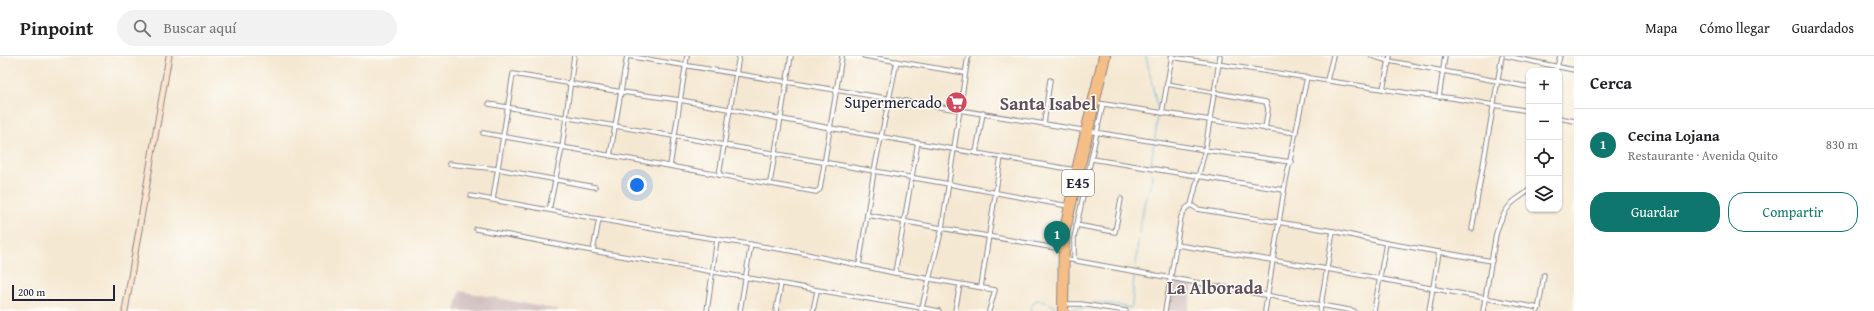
<!DOCTYPE html>
<html lang="es">
<head>
<meta charset="utf-8">
<style>
  :root { --surface:#fff; --page:#f2f2f2; --text:#202124; --muted:#757577; --line:#e0e0e0; --accent:#0f766e }
  body { margin:0; font-family:"Gentium Book Plus",serif; background:var(--page); color:var(--text) }
  .controls { position:absolute; right:12px; top:12px; display:grid; overflow:hidden; border-radius:8px; box-shadow:0 1px 3px #0004 }
  .controls button { width:36px; height:36px; display:grid; place-items:center; padding:0; border:0; border-bottom:1px solid var(--line); background:var(--surface); color:var(--text); font:20px sans-serif }
  .scale { position:absolute; left:12px; bottom:10px; width:103px; box-sizing:border-box; padding-left:4px; border:2px solid #22223b; border-top:0; font-size:11px; line-height:14px; white-space:nowrap; color:#22223b; -webkit-text-stroke:3px #fdfcf7; paint-order:stroke }
  .you { position:absolute; left:637px; top:129px; width:14px; height:14px; margin:-10px; border:3px solid #fff; border-radius:50%; background:#1a73e8; box-shadow:0 0 0 6px #1a73e833 }
  .badge { display:grid; place-items:center; width:26px; height:26px; border-radius:50%; background:var(--accent); color:#fff; font-size:13px; font-weight:700 }
  .pin { position:absolute; translate:-50% -33px; filter:drop-shadow(0 1px 2px #0008) }
  .pin::after { content:''; position:absolute; top:21px; width:14px; height:12px; background:inherit; clip-path:polygon(0 0,100% 0,50% 100%) }
  .list { margin:0; padding:0; list-style:none }
  h2 { display:flex; justify-content:space-between; align-items:center; height:52px; margin:0; padding:0 16px; font-size:17px }
  h2 small { font-size:13px; font-weight:400; color:var(--muted) }
  .list li { display:grid; grid-template-columns:26px 1fr auto; gap:12px; align-items:center; box-sizing:border-box; height:72px; padding:0 16px; border-top:1px solid var(--line) }
  .list b { display:block; font-size:15px; white-space:nowrap }
  .list p { margin:0; font-size:13px; white-space:nowrap; color:var(--muted) }
  .list em { font-size:13px; font-style:normal; color:var(--muted) }
  .actions { display:flex; gap:8px; padding:12px 16px }
  .actions a { flex:1; padding:9px 0; border:1px solid var(--accent); border-radius:16px; text-align:center; font-size:14px; color:var(--accent) }
  .actions .main { background:var(--accent); color:#fff }
  .icon { flex:none; width:22px; height:22px; fill:none; stroke:currentColor; stroke-width:2; stroke-linecap:round; stroke-linejoin:round }
  .map { position:relative; flex:none; width:1574px; height:255px; overflow:hidden }
  header { display:flex; align-items:center; gap:24px; box-sizing:border-box; height:56px; padding:0 20px; background:var(--surface); border-bottom:1px solid var(--line) }
  header strong { font-size:19px }
  nav { display:flex; gap:22px; margin-inline-start:auto; font-size:14px }
  .search { width:280px; height:36px; background:var(--page); display:flex; align-items:center; gap:10px; box-sizing:border-box; padding:0 14px; border-radius:22px; color:var(--muted); font-size:15px }
  main { display:flex }
  aside { flex:1; background:var(--surface) }
  .map>svg:first-child { display:block }
  .industrial { fill:#d1bfbf }
  .lines { fill:none; stroke-linecap:round; stroke-linejoin:round }
  .stream { stroke:#5ab4d8; stroke-width:1 }
  .street-casing { stroke:#8c8586; stroke-width:5.5 }
  .secondary-casing { stroke:#8c8586; stroke-width:7 }
  .highway-casing { stroke:#8c8586; stroke-width:8 }
  .street { stroke:#fff; stroke-width:3.5 }
  .secondary { stroke:#fbe5cf; stroke-width:5 }
  .highway { stroke:#f6be87; stroke-width:6 }
  .labels { text-anchor:middle; stroke-width:3; stroke-linejoin:round; paint-order:stroke }
  .shield { fill:#fdfcf7; stroke:#646373; stroke-width:1 }
  .shield-label { font-size:15px; font-weight:bold; fill:#22223b }
  .poi-label { font-size:16px; fill:#22223b; stroke:#fdfcf7; text-anchor:end }
  .quarter-label { font-size:18px; font-weight:bold; fill:#614e5b; stroke:#fdfcf7 }
</style>
</head>
<body>
<header>
<strong>Pinpoint</strong>
<div class="search"><svg class="icon" aria-label="search" viewBox="0 0 24 24"><circle cx="10" cy="10" r="6"/><path d="M15 15l6 6"/></svg>Buscar aquí</div>
<nav><a>Mapa</a><a>Cómo llegar</a><a>Guardados</a></nav>
</header>
<main>
<div class="map">
<svg width="1574" height="255" viewBox="0 0 1574 255">
  <rect width="100%" height="100%" fill="#fdfcf7"/>
  <filter id="ink" filterUnits="userSpaceOnUse"><feTurbulence type="fractalNoise" baseFrequency=".025" numOctaves="2"/><feDisplacementMap in="SourceGraphic" scale="8" xChannelSelector="R" yChannelSelector="G"/><feConvolveMatrix kernelMatrix="1 2 1 2 8 2 1 2 1" color-interpolation-filters="sRGB"/></filter>
  <filter id="wash" filterUnits="userSpaceOnUse"><feTurbulence type="fractalNoise" baseFrequency=".012" numOctaves="4" result="noise"/><feDisplacementMap in="SourceGraphic" scale="16" xChannelSelector="R" yChannelSelector="G"/><feGaussianBlur stdDeviation="0.9" result="paint"/><feColorMatrix in="noise" values="0 0 0 0 0 0 0 0 0 0 0 0 0 0 0 0 0 1.4 0 .05"/><feComposite in="paint" operator="in"/></filter>
  <g filter="url(#wash)">
    <rect width="100%" height="100%" fill="#f5e8d2"/>
    <!-- industrial -->
    <g class="industrial">
      <polygon points="1172,225 1193,229 1188,255 1167,255"/>
      <polygon points="460,235 558,254 559,255 455,255"/>
    </g>
    <g class="lines">
      <!-- stream -->
      <g class="stream">
        <polyline points="1146,0 1157,51"/>
        <polyline points="1155,83 1157,61"/>
        <polyline points="1151,108 1154,87"/>
        <polyline points="1139,177 1145,144 1151,130 1152,117"/>
        <polyline points="1136,210 1138,184"/>
        <path d="M 1094,246 C 1107,247 1117,249 1129,252 L 1132,250 L 1134,220"/>
        <polyline points="1071,253 1084,252"/>
        <path d="M 1030,255 C 1035,237 1043,244 1055,251"/>
      </g>
    </g>
  </g>
  <g filter="url(#ink)">
    <g class="lines">
      <defs>
        <g id="street">
          <polyline points="627,0 1205,94 1291,106"/>
          <polyline points="864,0 965,17"/>
          <polyline points="1372,0 1389,5 1529,31"/>
          <polyline points="1506,0 1574,14"/>
          <polyline points="1171,1 1415,38 1452,42 1529,55"/>
          <polyline points="1556,15 1560,0"/>
          <polyline points="1327,24 1333,0"/>
          <polyline points="1167,28 1266,46 1268,53 1265,73"/>
          <polyline points="1383,33 1390,0"/>
          <polyline points="1439,41 1445,0"/>
          <polyline points="1097,47 1296,77"/>
          <polyline points="489,48 949,128 1068,150"/>
          <polyline points="1162,57 1172,0"/>
          <polyline points="1559,62 1574,65"/>
          <polyline points="1044,67 1050,24"/>
          <polyline points="483,77 816,136 820,133 842,0"/>
          <polyline points="976,97 983,57"/>
          <polyline points="610,100 627,0"/>
          <polyline points="1092,103 1284,134"/>
          <polyline points="449,108 498,113 595,131"/>
          <polyline points="670,110 687,0"/>
          <polyline points="719,119 739,0"/>
          <polyline points="770,127 791,0"/>
          <polyline points="471,140 659,174 792,195 895,217 995,234 989,255"/>
          <polyline points="493,143 513,18 622,36 680,44 830,72 1075,114"/>
          <polyline points="1191,149 1197,153 1333,175 1386,187 1492,205"/>
          <polyline points="549,154 562,92 574,0"/>
          <polyline points="867,159 1061,193"/>
          <polyline points="1076,169 1115,176 1121,143"/>
          <polyline points="476,173 593,195 939,255"/>
          <polyline points="1472,173 1502,0"/>
          <polyline points="1177,189 1327,213 1539,252"/>
          <polyline points="593,195 599,163"/>
          <polyline points="1066,203 1354,255"/>
          <polyline points="1074,204 1074,182 1103,48"/>
          <polyline points="859,209 874,115 897,5"/>
          <polyline points="895,217 918,86"/>
          <polyline points="981,231 1001,101"/>
          <polyline points="1065,248 1081,248 1126,255"/>
          <polyline points="707,255 717,183"/>
          <polyline points="740,255 751,188"/>
          <polyline points="776,255 781,228"/>
          <polyline points="813,255 817,235"/>
          <polyline points="921,255 942,172 968,0"/>
          <polyline points="955,255 960,229"/>
          <polyline points="1165,255 1181,161 1186,152 1191,149 1205,94 1220,0"/>
          <polyline points="1265,255 1284,134 1307,21"/>
          <polyline points="1320,255 1333,175"/>
          <polyline points="1374,255 1386,187"/>
          <polyline points="1429,255 1439,196"/>
          <path d="M 1483,255 L 1496,178 C 1499,167 1503,157 1511,148 C 1516,143 1524,139 1529,134"/>
          <polyline points="1538,255 1544,219"/>
        </g>
        <polyline id="secondary" points="125,255 169,0"/>
        <g id="highway">
          <polyline points="1063,174 1075,114 1102,0"/>
          <polyline points="1061,255 1062,183"/>
          <polyline points="1065,255 1066,178 1107,0"/>
        </g>
      </defs>
      <!-- street casing -->
      <use href="#street" class="street-casing"/>
      <!-- secondary casing -->
      <use href="#secondary" class="secondary-casing"/>
      <!-- highway casing -->
      <use href="#highway" class="highway-casing"/>
      <!-- street -->
      <use href="#street" class="street"/>
      <!-- secondary -->
      <use href="#secondary" class="secondary"/>
      <!-- highway -->
      <use href="#highway" class="highway"/>
    </g>
  </g>
  <!-- icons -->
  <defs>
    <symbol id="supermarket-disc" viewBox="-11 -11 22 22"><circle r="9.5" fill="#d1495b" stroke="#fdfcf7"/><path d="M-6-5.5h2.5l.6 2H6L4.5 2H-2.5L-4.4-4H-6ZM-1.5 3.2a1.3 1.3 0 1 0 .1 0ZM3 3.2a1.3 1.3 0 1 0 .1 0Z" fill="#fff"/></symbol>
  </defs>
  <g fill-rule="evenodd">
    <use href="#supermarket-disc" x="944" y="34" width="25" height="25"/>
  </g>
  <g class="labels">
    <!-- shield labels -->
    <rect class="shield" x="1062" y="114" width="32" height="26" rx="3"/>
    <g class="shield-label">
      <text x="1078" y="132">E45</text>
    </g>
    <!-- poi labels -->
    <g class="poi-label">
      <text x="942" y="52">Supermercado</text>
    </g>
    <!-- quarter labels -->
    <g class="quarter-label">
      <text x="1048" y="54">Santa Isabel</text>
      <text x="1215" y="238">La Alborada</text>
    </g>
  </g>
</svg>
<div class="controls">
<button>+</button>
<button>−</button>
<button><svg class="icon" aria-label="locate" viewBox="0 0 24 24"><circle cx="12" cy="12" r="6"/><path d="M12 2v4M12 18v4M2 12h4M18 12h4"/></svg></button>
<button><svg class="icon" aria-label="layers" viewBox="0 0 24 24"><path d="M12 4l9 5-9 5-9-5zM3 14l9 5 9-5"/></svg></button>
</div>
<div class="scale">200 m</div>
<div class="you"></div>
<div class="pin badge" style="left:1057px;top:198px">1</div>
</div>
<aside>
<h2>Cerca<small></small></h2>
<ul class="list">
<li><span class="badge">1</span><div><b>Cecina Lojana</b><p>Restaurante · Avenida Quito</p></div><em>830 m</em></li>
</ul>
<div class="actions"><a class="main">Guardar</a><a>Compartir</a></div>
</aside>
</main>
</body>
</html>
